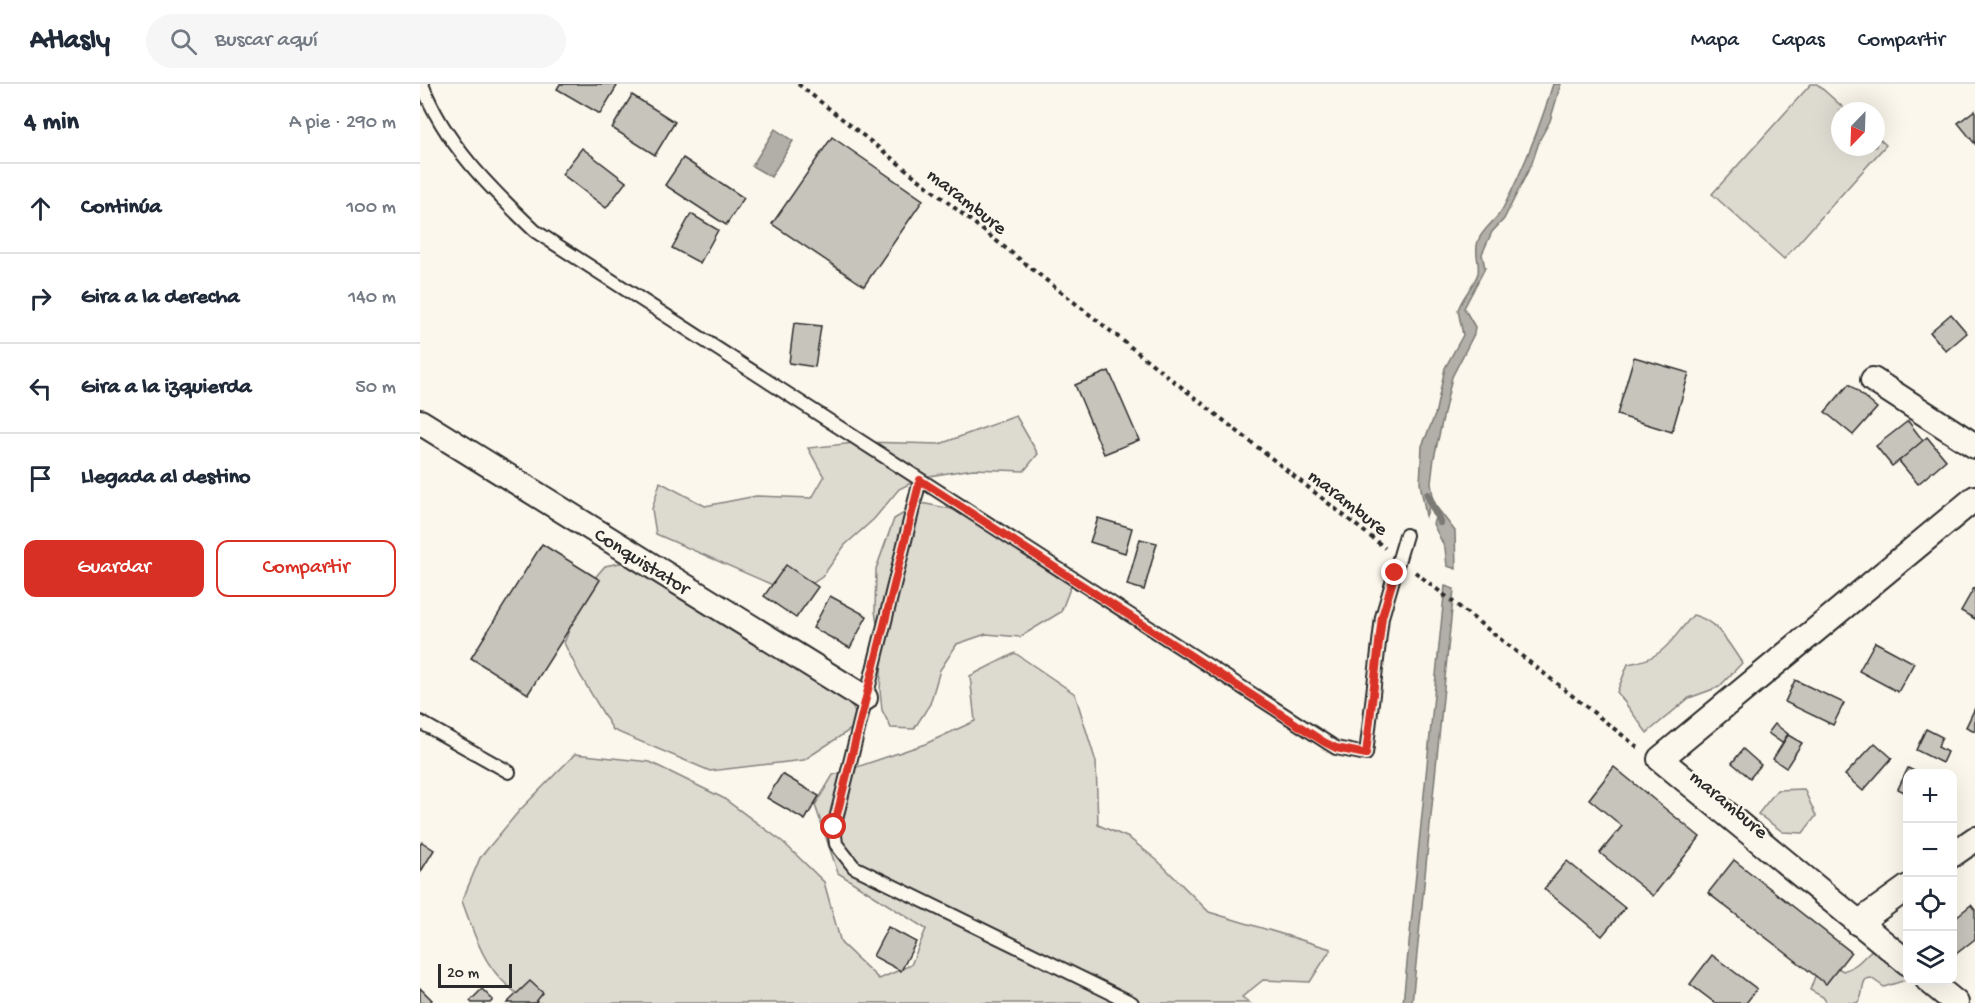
<!DOCTYPE html>
<html lang="es">
<head>
<meta charset="utf-8">
<style>
  :root { --surface:#fff; --page:#f6f6f7; --text:#1f2937; --muted:#747a83; --line:#e0e1e3; --accent:#d93025 }
  body { margin:0; font-family:"Gochi Hand",sans-serif; background:var(--page); color:var(--text) }
  .controls { position:absolute; right:18px; bottom:18px; display:grid; overflow:hidden; border-radius:12px; box-shadow:0 6px 24px #0002 }
  .controls button { width:54px; height:54px; display:grid; place-items:center; padding:0; border:0; border-bottom:2px solid var(--line); background:var(--surface); color:var(--text); font:30px sans-serif }
  .compass { position:absolute; left:1411px; top:18px; width:54px; height:54px; border-radius:50%; background:var(--surface); box-shadow:0 6px 24px #0002; rotate:203deg }
  .scale { position:absolute; left:18px; bottom:15px; width:74px; box-sizing:border-box; padding-left:6px; border:3px solid #2b2b2b; border-top:0; font-size:16px; line-height:21px; white-space:nowrap; color:#2b2b2b; -webkit-text-stroke:4px #fbf7ec; paint-order:stroke }
  .stop { position:absolute; width:18px; height:18px; margin:-14px; border:4px solid #d93025; border-radius:50%; background:#fff }
  .stop.end { background:#d93025; border-color:#fff; box-shadow:0 2px 6px #0008 }
  .list { margin:0; padding:0; list-style:none }
  h2 { display:flex; justify-content:space-between; align-items:center; height:78px; margin:0; padding:0 24px; font-size:26px }
  h2 small { font-size:20px; font-weight:400; color:var(--muted) }
  .list li { display:grid; grid-template-columns:39px 1fr auto; gap:18px; align-items:center; box-sizing:border-box; height:90px; padding:0 24px; border-top:2px solid var(--line) }
  .list b { display:block; font-size:22px; white-space:nowrap }
  .list em { font-size:20px; font-style:normal; color:var(--muted) }
  .actions { display:flex; gap:12px; padding:18px 24px }
  .actions a { flex:1; padding:14px 0; border:2px solid var(--accent); border-radius:12px; text-align:center; font-size:21px; color:var(--accent) }
  .actions .main { background:var(--accent); color:#fff }
  .icon { flex:none; width:33px; height:33px; fill:none; stroke:currentColor; stroke-width:2; stroke-linecap:round; stroke-linejoin:round }
  .map { position:relative; flex:none; width:1555px; height:919px; overflow:hidden }
  header { display:flex; align-items:center; gap:36px; box-sizing:border-box; height:84px; padding:0 30px; background:var(--surface); border-bottom:2px solid var(--line) }
  header strong { font-size:28px }
  nav { display:flex; gap:33px; margin-inline-start:auto; font-size:21px }
  .search { width:420px; height:54px; background:var(--page); display:flex; align-items:center; gap:15px; box-sizing:border-box; padding:0 21px; border-radius:33px; color:var(--muted); font-size:22px }
  main { display:flex }
  aside { flex:1; background:var(--surface) }
  .map>svg:first-child { display:block }
  .green { fill:#dddad0; stroke:#84827e; stroke-width:1.5 }
  .water { fill:#b1afa7; stroke:#7b7a75; stroke-width:1.5 }
  .lines { fill:none; stroke-linecap:round; stroke-linejoin:round }
  .stream { stroke:#7b7a75; stroke-width:8 }
  .building { fill:#c7c4bc; stroke:#2b2b2b; stroke-width:1.5 }
  .lane-casing { stroke:#2b2b2b; stroke-width:16 }
  .street-casing { stroke:#2b2b2b; stroke-width:28 }
  .path { stroke:#2b2b2b; stroke-width:4; stroke-dasharray:4.5 4.5; stroke-linecap:butt }
  .lane { stroke:#fbf7ec; stroke-width:12 }
  .street { stroke:#fbf7ec; stroke-width:24 }
  .route { stroke:#d93025; stroke-width:8 }
  .labels { text-anchor:middle; stroke-width:5; stroke-linejoin:round; paint-order:stroke }
  .street-label { font-size:20px; fill:#2b2b2b; stroke:#fbf7ec }
</style>
</head>
<body>
<header>
<strong>Atlasly</strong>
<div class="search"><svg class="icon" aria-label="search" viewBox="0 0 24 24"><circle cx="10" cy="10" r="6"/><path d="M15 15l6 6"/></svg>Buscar aquí</div>
<nav><a>Mapa</a><a>Capas</a><a>Compartir</a></nav>
</header>
<main>
<aside>
<h2>4 min<small>A pie · 290 m</small></h2>
<ul class="list">
<li><svg class="icon" aria-label="ahead" viewBox="0 0 24 24"><path d="M12 20V5M6 11l6-6 6 6"/></svg><div><b>Continúa</b></div><em>100 m</em></li>
<li><svg class="icon" aria-label="right" viewBox="0 0 24 24"><path d="M7 20v-9h11M14 6l5 5-5 5"/></svg><div><b>Gira a la derecha</b></div><em>140 m</em></li>
<li><svg class="icon" aria-label="left" viewBox="0 0 24 24"><path d="M17 20v-9H6M10 6l-5 5 5 5"/></svg><div><b>Gira a la izquierda</b></div><em>50 m</em></li>
<li><svg class="icon" aria-label="arrive" viewBox="0 0 24 24"><path d="M6 21V4h12l-3 4 3 4H6"/></svg><div><b>Llegada al destino</b></div></li>
</ul>
<div class="actions"><a class="main">Guardar</a><a>Compartir</a></div>
</aside>
<div class="map">
<svg width="1555" height="919" viewBox="0 0 1555 919">
  <rect width="100%" height="100%" fill="#fbf7ec"/>
  <filter id="ink" filterUnits="userSpaceOnUse"><feTurbulence type="fractalNoise" baseFrequency=".0167" numOctaves="2"/><feDisplacementMap in="SourceGraphic" scale="12" xChannelSelector="R" yChannelSelector="G"/><feConvolveMatrix kernelMatrix="1 2 1 2 8 2 1 2 1" color-interpolation-filters="sRGB"/></filter>
  <g filter="url(#ink)">
    <!-- green -->
    <g class="green">
      <polygon points="1391,0 1397,0 1427,27 1420,27 1420,63 1456,63 1456,52 1466,61 1364,175 1292,110"/>
      <polygon points="596,332 618,370 604,387 553,385 503,393 479,405 454,435 425,461 402,493 381,507 355,502 236,450 232,425 240,398 285,422 336,412 392,414 404,393 388,364 443,358 520,360"/>
      <polygon points="501,419 552,429 655,491 641,528 600,553 566,550 537,560 520,586 510,620 494,645 471,644 462,626 460,606 462,572 455,527 456,485 474,435"/>
      <polygon points="224,474 425,602 439,640 384,676 290,687 193,646 160,591 144,559 166,504 185,482"/>
      <path d="M 1273,531 C 1297,536 1309,560 1322,579 L 1299,603 L 1269,614 L 1227,649 L 1197,608 L 1208,580 C 1245,574 1249,558 1273,531 Z"/>
      <path d="M 595,569 L 655,610 L 676,678 L 678,741 L 709,754 L 738,777 L 789,828 L 911,865 L 890,898 L 843,896 L 822,913 L 830,919 L 112,919 C 67,894 59,863 42,817 L 60,774 L 99,727 L 155,670 L 230,678 L 303,714 L 363,758 L 404,798 L 421,859 L 459,895 L 491,881 L 506,845 L 418,789 L 395,721 L 413,691 L 505,660 L 555,637 L 550,592 Z"/>
      <polygon points="1384,705 1396,732 1383,749 1363,748 1338,730 1357,706"/>
      <path d="M 1456,864 L 1487,881 L 1486,896 L 1464,903 L 1451,894 L 1446,895 C 1440,903 1445,912 1437,919 L 1407,919 L 1403,913 L 1390,906 L 1397,887 L 1415,882 L 1423,887 C 1441,882 1447,866 1456,864 Z"/>
    </g>
    <!-- water -->
    <g class="water">
      <path d="M 1133,0 L 1141,0 L 1130,37 L 1120,55 L 1112,79 L 1084,135 L 1072,148 L 1062,170 L 1065,184 L 1044,224 L 1055,243 L 1054,250 L 1032,293 L 1014,374 L 1011,399 L 1013,412 L 1006,432 L 1000,399 L 1002,362 L 1015,331 L 1025,284 L 1043,251 L 1038,226 C 1042,213 1054,202 1058,189 C 1060,179 1054,169 1058,157 C 1063,144 1077,136 1083,124 C 1104,84 1120,43 1133,0 Z"/>
      <polygon points="355,45 373,57 351,93 332,82"/>
      <polygon points="1018,425 1035,447 1036,485 1027,482 1025,464 1013,440"/>
      <polygon points="1025,502 1034,505 992,919 983,919"/>
    </g>
    <g class="lines">
      <!-- stream -->
      <polyline class="stream" points="1008,411 1020,438"/>
    </g>
    <!-- building -->
    <g class="building">
      <polygon points="140,0 194,0 197,2 180,30 137,5"/>
      <polygon points="212,11 255,38 235,71 192,44"/>
      <polygon points="1555,26 1555,60 1538,39"/>
      <polygon points="412,53 503,116 444,202 352,140"/>
      <polygon points="162,64 206,98 186,124 142,90"/>
      <polygon points="263,74 324,114 306,141 245,101"/>
      <polygon points="271,130 298,146 280,179 252,164"/>
      <polygon points="1531,230 1547,249 1526,267 1510,248"/>
      <polygon points="374,239 401,242 395,283 369,279"/>
      <polygon points="1214,273 1269,289 1252,348 1197,331"/>
      <polygon points="689,287 719,356 684,370 655,301"/>
      <polygon points="1429,300 1457,324 1433,351 1405,328"/>
      <polygon points="1488,337 1504,358 1472,382 1456,362"/>
      <polygon points="1507,353 1526,376 1498,400 1479,377"/>
      <polygon points="678,434 712,444 705,469 670,458"/>
      <polygon points="720,455 737,459 724,506 707,501"/>
      <polygon points="122,460 180,496 108,610 51,574"/>
      <polygon points="366,481 398,503 376,534 344,512"/>
      <polygon points="1554,504 1555,505 1555,535 1541,527"/>
      <polygon points="410,512 447,532 430,564 393,544"/>
      <polygon points="1455,558 1494,579 1478,608 1439,587"/>
      <polygon points="1375,596 1424,619 1413,641 1365,618"/>
      <polygon points="1555,624 1555,647 1546,643"/>
      <polygon points="1355,640 1368,650 1362,659 1348,649"/>
      <polygon points="1506,645 1522,653 1518,663 1527,668 1522,679 1496,666"/>
      <polygon points="1368,651 1382,659 1366,684 1353,675"/>
      <polygon points="1455,659 1472,674 1443,707 1425,691"/>
      <polygon points="1323,665 1341,681 1330,694 1312,679"/>
      <polygon points="1194,683 1280,753 1233,812 1180,769 1202,742 1169,715"/>
      <polygon points="1488,684 1500,690 1488,690 1488,710 1478,705"/>
      <polygon points="362,690 399,712 385,736 347,714"/>
      <polygon points="2,758 14,766 0,789 0,761"/>
      <polygon points="1314,776 1431,868 1406,900 1288,809"/>
      <polygon points="1147,777 1205,824 1182,852 1124,805"/>
      <polygon points="1551,821 1555,826 1555,855 1536,870 1532,865 1532,836"/>
      <polygon points="468,843 496,858 481,887 453,872"/>
      <polygon points="1292,871 1337,905 1326,919 1295,919 1270,900"/>
      <polygon points="110,897 123,909 115,919 87,919"/>
      <polygon points="0,904 12,916 9,919 0,919"/>
      <polygon points="62,905 73,916 70,919 52,919 50,917"/>
    </g>
    <g class="lines">
      <defs>
        <g id="lane">
          <path d="M 2,0 C 24,59 70,104 115,147 L 916,664 L 946,670 L 962,533 L 986,451"/>
          <polyline points="500,396 414,743 416,760 434,783 712,919"/>
          <polyline points="0,638 89,688"/>
        </g>
        <g id="street">
          <polyline points="1453,296 1555,362"/>
          <polyline points="0,338 445,614"/>
          <polyline points="1532,771 1555,755"/>
          <polyline points="1438,839 1488,803"/>
          <polyline points="1488,879 1240,675 1555,414"/>
          <polyline points="1508,896 1536,919"/>
        </g>
      </defs>
      <!-- lane casing -->
      <use href="#lane" class="lane-casing"/>
      <!-- street casing -->
      <use href="#street" class="street-casing"/>
      <!-- path -->
      <g class="path">
        <polyline points="378,0 965,464"/>
        <polyline points="995,488 1220,665"/>
      </g>
      <!-- lane -->
      <use href="#lane" class="lane"/>
      <!-- street -->
      <use href="#street" class="street"/>
    </g>
  </g>
  <g class="lines" filter="url(#ink)">
    <!-- route -->
    <polyline class="route" points="414,743 500,396 904,658 916,664 946,670 962,533 975,489"/>
  </g>
  <g class="labels">
    <!-- street labels -->
    <g class="street-label">
      <text transform="translate(548 116) rotate(38)" y="7">marambure</text>
      <text transform="translate(929 417) rotate(38)" y="7">marambure</text>
      <text transform="translate(223 476) rotate(32)" y="7">Conquistator</text>
      <text transform="translate(1310 719) rotate(40)" y="7">marambure</text>
    </g>
  </g>
</svg>
<div class="controls">
<button>+</button>
<button>−</button>
<button><svg class="icon" aria-label="locate" viewBox="0 0 24 24"><circle cx="12" cy="12" r="6"/><path d="M12 2v4M12 18v4M2 12h4M18 12h4"/></svg></button>
<button><svg class="icon" aria-label="layers" viewBox="0 0 24 24"><path d="M12 4l9 5-9 5-9-5zM3 14l9 5 9-5"/></svg></button>
</div>
<svg class="compass" viewBox="-18 -18 36 36"><path d="M0-13l5 13h-10z" fill="#e53935"/><path d="M0 13l5-13h-10z" fill="#747a83"/></svg>
<div class="scale">20 m</div>
<div class="stop" style="left:414px;top:743px"></div>
<div class="stop end" style="left:975px;top:489px"></div>
</div>
</main>
</body>
</html>
